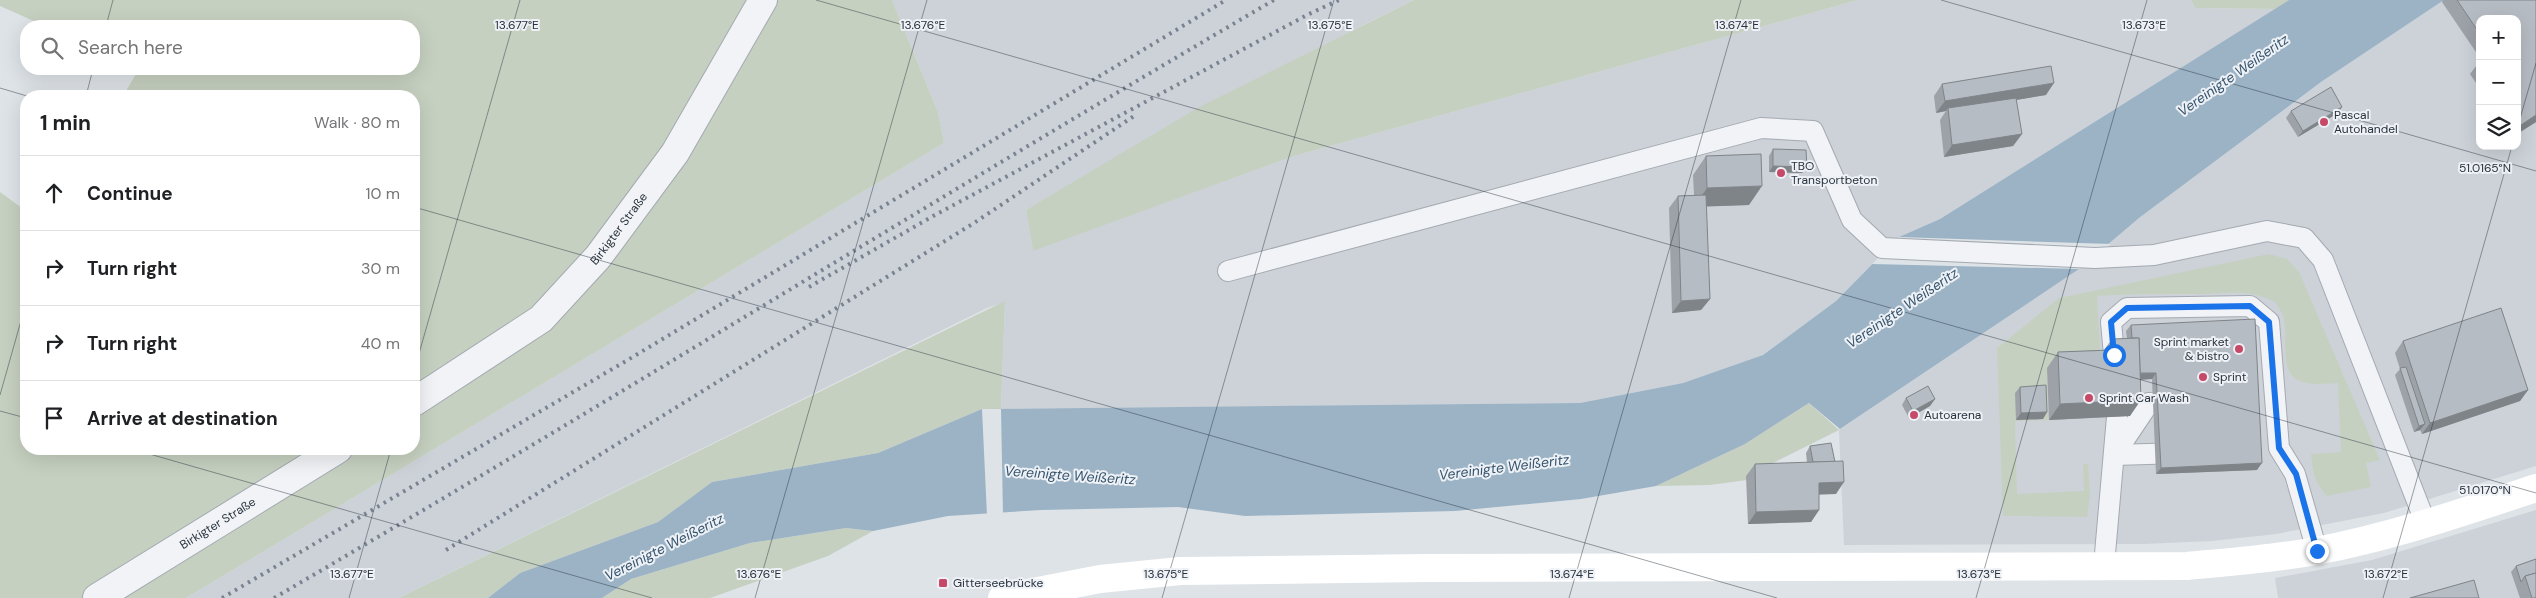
<!DOCTYPE html>
<html lang="en">
<head>
<meta charset="utf-8">
<style>
  :root { --surface:#fff; --page:#f2f2f2; --text:#202124; --muted:#757577; --line:#e0e0e0 }
  body { margin:0; font-family:"DM Sans",sans-serif; background:var(--page); color:var(--text) }
  .controls { position:absolute; right:15px; top:15px; display:grid; overflow:hidden; border-radius:10px; box-shadow:0 5px 20px #0002 }
  .controls button { width:45px; height:45px; display:grid; place-items:center; padding:0; border:0; border-bottom:1px solid var(--line); background:var(--surface); color:var(--text); font:25px sans-serif }
  .stop { position:absolute; width:15px; height:15px; margin:-11px; border:4px solid #1a73e8; border-radius:50%; background:#fff }
  .stop.end { background:#1a73e8; border-color:#fff; box-shadow:0 1px 5px #0008 }
  .list { margin:0; padding:0; list-style:none }
  h2 { display:flex; justify-content:space-between; align-items:center; height:65px; margin:0; padding:0 20px; font-size:21px }
  h2 small { font-size:16px; font-weight:400; color:var(--muted) }
  .list li { display:grid; grid-template-columns:32px 1fr auto; gap:15px; align-items:center; box-sizing:border-box; height:75px; padding:0 20px; border-top:1px solid var(--line) }
  .list b { display:block; font-size:19px; white-space:nowrap }
  .list em { font-size:16px; font-style:normal; color:var(--muted) }
  .icon { flex:none; width:28px; height:28px; fill:none; stroke:currentColor; stroke-width:2; stroke-linecap:round; stroke-linejoin:round }
  .map { position:relative; flex:none; width:2536px; height:598px; overflow:hidden }
  .search { position:absolute; background:var(--surface); box-shadow:0 5px 20px #0002; left:20px; top:20px; width:400px; height:55px; display:flex; align-items:center; gap:12px; box-sizing:border-box; padding:0 18px; border-radius:20px; color:var(--muted); font-size:19px }
  .panel { position:absolute; background:var(--surface); box-shadow:0 5px 20px #0002; left:20px; top:90px; width:400px; height:365px; border-radius:20px }
  .map>svg:first-child { display:block }
  .built { fill:#cdd2d9; fill-rule:evenodd }
  .green { fill:#c6d0c0 }
  .water { fill:#9bb3c5 }
  .pier { fill:#dee3e7 }
  .lines { fill:none; stroke-linecap:round; stroke-linejoin:round }
  .lane-casing { stroke:#a4aab1; stroke-width:22 }
  .street-casing { stroke:#a4aab1; stroke-width:30 }
  .lane { stroke:#f1f3f6; stroke-width:20 }
  .street { stroke:#f1f3f6; stroke-width:28 }
  .secondary { stroke:#fff; stroke-width:28 }
  .rail { stroke:#798390; stroke-width:4; stroke-dasharray:2.5 5; stroke-linecap:butt }
  .wall { fill:#9da2a8 }
  .shaded-wall { fill:#7f8488 }
  .building { fill:#b6bcc3; stroke:#7f8488 }
  .route { stroke:#1a73e8; stroke-width:6 }
  .ticks { fill:none; stroke:#28323d; stroke-width:1; stroke-opacity:0.45 }
  .poi-dot { fill:#c64967; stroke:#eef1f5; stroke-width:2 }
  .labels { text-anchor:middle; stroke-width:4; stroke-linejoin:round; paint-order:stroke }
  .poi-label { font-size:12px; fill:#28323d; stroke:#eef1f5; text-anchor:start }
  .street-label { font-size:12px; fill:#28323d; stroke:#eef1f5 }
  .water-label { font-size:14px; font-style:italic; fill:#35546e; stroke:#eef1f5 }
  .ticks-label { font-size:12px; text-anchor:middle; fill:#28323d; stroke:#eef1f5; stroke-width:4; stroke-linejoin:round; paint-order:stroke }
</style>
</head>
<body>
<div class="map">
<svg width="2536" height="598" viewBox="0 0 2536 598">
  <rect width="100%" height="100%" fill="#dee3e7"/>
  <!-- built -->
  <g class="built">
    <polygon points="892,0 1414,0 1363,25 1026,210 1033,250 1294,156 1858,0 2191,0 2195,8 2278,9 1940,219 1899,237 1836,301 1763,355 1683,383 1580,403 1001,409 1005,302 987,308 399,598 186,598 944,143 938,112"/>
    <path d="M 2444,0 L 2536,0 L 2536,466 L 2384,513 L 2276,534 L 2212,541 L 2143,544 L 1844,545 L 1839,430 L 2079,269 L 2139,218 L 2321,82 ZM 2480,19 L 2517,19 L 2517,146 L 2480,146 Z"/>
    <polygon points="2536,510 2536,598 2278,598 2275,578 2372,560"/>
  </g>
  <!-- green -->
  <g class="green">
    <polygon points="0,0 892,0 938,112 944,143 186,598 0,598 0,192 26,211 26,449 414,449 414,96 123,96 139,69 414,69 414,26 45,26 0,6"/>
    <polygon points="1414,0 1858,0 1294,156 1033,251 1026,210 1199,107"/>
    <polygon points="2191,0 2289,0 2278,9 2195,8"/>
    <path d="M 2269,254 L 2287,259 L 2299,272 L 2380,460 L 2366,463 L 2371,487 L 2327,496 C 2314,482 2313,472 2311,454 L 2341,452 L 2338,383 C 2328,383 2316,385 2307,383 C 2276,378 2289,341 2284,320 C 2283,313 2279,308 2275,302 C 2247,287 2220,295 2189,294 C 2158,294 2128,294 2097,296 L 2101,366 L 2047,368 L 2049,420 L 2015,421 L 2017,494 L 2084,491 L 2083,464 L 2088,464 L 2090,496 L 2087,517 L 2003,516 L 1997,348 L 2059,298 Z"/>
    <polygon points="1005,301 1001,409 982,409 878,453 712,482 658,522 520,573 488,598 399,598"/>
    <polygon points="1809,403 1839,430 1747,476 1747,480 1710,485 1656,486 1745,444"/>
    <polygon points="846,528 873,531 828,556 710,598 602,598 631,579 750,543"/>
  </g>
  <!-- water -->
  <polygon class="water" points="2289,0 2444,0 2321,82 2139,218 2079,269 1840,429 1809,403 1745,444 1656,486 1581,499 1455,511 1245,516 1178,507 1041,510 948,516 873,531 846,528 750,543 631,579 602,598 488,598 520,573 658,522 712,482 878,453 982,409 1580,403 1683,383 1763,355 1836,301 1899,237 1940,219"/>
  <!-- pier -->
  <g class="pier">
    <polygon points="1899,237 2111,244 2079,269 1872,264"/>
    <polygon points="982,409 1001,409 1003,515 987,516"/>
  </g>
  <g class="lines">
    <defs>
      <g id="lane">
        <polyline points="1228,271 1761,128 1813,131 1852,220 1882,248 2095,258 2154,255 2267,231 2304,238 2323,260 2426,524"/>
        <polyline points="2114,355 2111,322 2127,308 2250,306 2269,322 2279,448 2295,474 2317,551"/>
        <polyline points="2114,455 2149,403 2179,402"/>
        <polyline points="2114,455 2182,453"/>
        <polyline points="2104,565 2117,417"/>
      </g>
      <g id="street">
        <path id="s1" d="M 414,402 L 541,319 L 598,257 L 675,153 L 763,0"/>
        <path id="s2" d="M 97,598 L 338,449"/>
      </g>
    </defs>
    <!-- lane casing -->
    <use href="#lane" class="lane-casing"/>
    <!-- street casing -->
    <use href="#street" class="street-casing"/>
    <!-- lane -->
    <use href="#lane" class="lane"/>
    <!-- street -->
    <use href="#street" class="street"/>
    <!-- secondary -->
    <path class="secondary" d="M 1002,598 L 1100,579 L 1180,571 L 1427,568 L 2187,566 C 2230,562 2273,559 2316,551 C 2391,537 2463,512 2536,488"/>
    <!-- rail -->
    <g class="rail">
      <polyline points="809,287 935,215 1307,15 1339,0"/>
      <polyline points="446,550 974,223 1137,114"/>
      <polyline points="222,598 626,361 1226,0"/>
      <path d="M 274,598 C 610,402 939,196 1274,0"/>
    </g>
  </g>
  <!-- wall -->
  <g class="wall">
    <polygon points="2443,0 2536,0 2536,122 2517,134 2517,19 2480,19 2480,58 2442,2"/>
    <polygon points="2479,62 2480,62 2480,89 2470,74"/>
    <polygon points="1942,84 2046,95 2016,100 2022,134 2013,146 1944,157 1940,120 1946,111 1936,113 1934,96"/>
    <polygon points="2342,107 2338,113 2298,137 2286,118 2291,111"/>
    <polygon points="1773,149 1807,167 1802,173 1769,172 1769,156"/>
    <polygon points="1706,156 1749,205 1706,206 1710,299 1701,310 1672,313 1669,208 1678,196 1694,195 1693,175"/>
    <polygon points="2131,325 2257,470 2156,474 2152,379 2140,380 2130,416 2049,420 2047,368 2058,352 2104,350 2112,339 2127,339 2126,331"/>
    <polygon points="2403,341 2528,390 2520,401 2422,434 2420,430 2414,432 2395,375 2400,369 2395,353"/>
    <polygon points="2020,387 2047,412 2043,419 2016,420 2015,393"/>
    <polygon points="1906,398 1935,399 1930,406 1909,418 1902,405"/>
    <polygon points="1810,446 1836,494 1819,494 1819,510 1811,522 1748,524 1746,476 1755,464 1807,463 1806,453"/>
    <polygon points="2536,559 2536,598 2520,598 2511,572 2516,566"/>
  </g>
  <!-- shaded-wall -->
  <g class="shaded-wall">
    <polygon points="2054,83 2046,95 1948,111 1948,108 1946,111 1936,113 1945,101"/>
    <polygon points="2342,107 2338,113 2298,137 2303,131"/>
    <polygon points="2536,115 2536,122 2517,134 2517,130 2521,125"/>
    <polygon points="2022,134 2013,146 1944,157 1952,145"/>
    <polygon points="1773,166 1807,167 1802,173 1769,172"/>
    <polygon points="1762,186 1749,205 1694,207 1707,188"/>
    <polygon points="1710,299 1701,310 1672,313 1681,301"/>
    <polygon points="2156,373 2152,379 2129,380 2133,374"/>
    <polygon points="2528,390 2520,401 2422,434 2430,423"/>
    <polygon points="1935,399 1930,406 1909,418 1913,411"/>
    <polygon points="2141,400 2130,416 2049,420 2060,404"/>
    <polygon points="2047,412 2043,419 2016,420 2021,413"/>
    <polygon points="2425,424 2420,430 2414,432 2419,426"/>
    <polygon points="2262,463 2257,470 2156,474 2161,468"/>
    <polygon points="1844,482 1836,494 1810,495 1819,483"/>
    <polygon points="1819,510 1811,522 1748,524 1756,512"/>
  </g>
  <!-- building -->
  <g class="building">
    <polygon points="2457,0 2536,0 2536,115 2521,125 2517,120 2517,19 2480,19 2480,34"/>
    <polygon points="2051,66 2054,83 1945,101 1942,84"/>
    <polygon points="2331,87 2342,107 2303,131 2291,111"/>
    <polygon points="2016,98 2022,134 1952,145 1948,108"/>
    <polygon points="1773,149 1806,150 1807,167 1773,166"/>
    <polygon points="1761,154 1762,186 1707,188 1706,156"/>
    <polygon points="1706,195 1710,299 1681,301 1678,196"/>
    <polygon points="2501,308 2528,390 2430,423 2403,341"/>
    <polygon points="2255,319 2262,463 2161,468 2156,373 2140,373 2139,338 2132,338 2131,325"/>
    <polygon points="2139,338 2141,400 2060,404 2058,352 2112,350 2112,339"/>
    <polygon points="2406,367 2425,424 2419,426 2400,368"/>
    <polygon points="2046,385 2047,412 2021,413 2020,387"/>
    <polygon points="1928,386 1935,399 1913,411 1906,398"/>
    <polygon points="1831,443 1835,462 1813,462 1810,446"/>
    <polygon points="1843,461 1844,482 1819,483 1819,510 1756,512 1755,464"/>
    <polygon points="2536,559 2536,573 2525,576 2521,582 2516,566"/>
    <polygon points="2536,573 2536,598 2532,598 2525,576"/>
    <polygon points="2474,580 2479,598 2410,598"/>
  </g>
  <g class="lines">
    <!-- route -->
    <polyline class="route" points="2114,355 2111,322 2127,308 2250,306 2269,322 2279,448 2296,474 2317,551"/>
  </g>
  <!-- ticks -->
  <path class="ticks" d="M 816,0 L 2536,493M 1941,0 L 2536,171M 106,26 L 113,0M 0,88 L 27,96M 86,96 L 93,69M 2517,129 L 2536,63M 414,207 L 1777,598M 414,371 L 520,0M 0,395 L 26,303M 0,411 L 26,418M 132,449 L 652,598M 349,598 L 391,449M 755,598 L 927,0M 1162,598 L 1334,0M 1569,598 L 1741,0M 1976,598 L 2147,0M 2383,598 L 2512,146"/>
  <!-- markers -->
  <g class="poi-dot">
    <circle cx="2324" cy="122" r="5"/>
    <circle cx="1781" cy="173" r="5"/>
    <circle cx="2239" cy="349" r="5"/>
    <circle cx="2203" cy="377" r="5"/>
    <circle cx="2089" cy="398" r="5"/>
    <circle cx="1914" cy="415" r="5"/>
    <rect x="938" y="578" width="10" height="10" rx="2.5"/>
  </g>
  <g class="labels">
    <!-- poi labels -->
    <g class="poi-label">
      <text x="2334" y="119">Pascal<tspan x="2334" dy="14">Autohandel</tspan></text>
      <text x="1791" y="170">TBO<tspan x="1791" dy="14">Transportbeton</tspan></text>
      <text x="2229" y="346" text-anchor="end">Sprint market<tspan x="2229" dy="14">&amp; bistro</tspan></text>
      <text x="2213" y="381">Sprint</text>
      <text x="2099" y="402">Sprint Car Wash</text>
      <text x="1924" y="419">Autoarena</text>
      <text x="953" y="587">Gitterseebrücke</text>
    </g>
    <!-- street labels -->
    <g class="street-label">
      <text dy="4" stroke="none"><textPath href="#s1" startOffset="271">Birkigter Straße</textPath></text>
      <text dy="4" stroke="none"><textPath href="#s2" startOffset="142">Birkigter Straße</textPath></text>
    </g>
    <!-- water labels -->
    <g class="water-label">
      <text transform="translate(2233 75) rotate(-35)" y="5">Vereinigte Weißeritz</text>
      <text transform="translate(1902 308) rotate(-34)" y="5">Vereinigte Weißeritz</text>
      <text transform="translate(1504 467) rotate(-7)" y="5">Vereinigte Weißeritz</text>
      <text transform="translate(1070 475) rotate(4)" y="5">Vereinigte Weißeritz</text>
      <text transform="translate(664 547) rotate(-27)" y="5">Vereinigte Weißeritz</text>
    </g>
  </g>
  <g class="ticks-label">
    <text x="517" y="29">13.677°E</text>
    <text x="923" y="29">13.676°E</text>
    <text x="1330" y="29">13.675°E</text>
    <text x="1737" y="29">13.674°E</text>
    <text x="2144" y="29">13.673°E</text>
    <text x="2485" y="172">51.0165°N</text>
    <text x="2485" y="494">51.0170°N</text>
    <text x="352" y="578">13.677°E</text>
    <text x="759" y="578">13.676°E</text>
    <text x="1166" y="578">13.675°E</text>
    <text x="1572" y="578">13.674°E</text>
    <text x="1979" y="578">13.673°E</text>
    <text x="2386" y="578">13.672°E</text>
  </g>
</svg>
<div class="controls">
<button>+</button>
<button>−</button>
<button><svg class="icon" aria-label="layers" viewBox="0 0 24 24"><path d="M12 4l9 5-9 5-9-5zM3 14l9 5 9-5"/></svg></button>
</div>
<div class="stop" style="left:2114px;top:355px"></div>
<div class="stop end" style="left:2317px;top:551px"></div>
<div class="search"><svg class="icon" aria-label="search" viewBox="0 0 24 24"><circle cx="10" cy="10" r="6"/><path d="M15 15l6 6"/></svg>Search here</div>
<section class="panel">
<h2>1 min<small>Walk · 80 m</small></h2>
<ul class="list">
<li><svg class="icon" aria-label="ahead" viewBox="0 0 24 24"><path d="M12 20V5M6 11l6-6 6 6"/></svg><div><b>Continue</b></div><em>10 m</em></li>
<li><svg class="icon" aria-label="right" viewBox="0 0 24 24"><path d="M7 20v-9h11M14 6l5 5-5 5"/></svg><div><b>Turn right</b></div><em>30 m</em></li>
<li><svg class="icon" aria-label="right" viewBox="0 0 24 24"><path d="M7 20v-9h11M14 6l5 5-5 5"/></svg><div><b>Turn right</b></div><em>40 m</em></li>
<li><svg class="icon" aria-label="arrive" viewBox="0 0 24 24"><path d="M6 21V4h12l-3 4 3 4H6"/></svg><div><b>Arrive at destination</b></div></li>
</ul>
</section>
</div>
</body>
</html>
